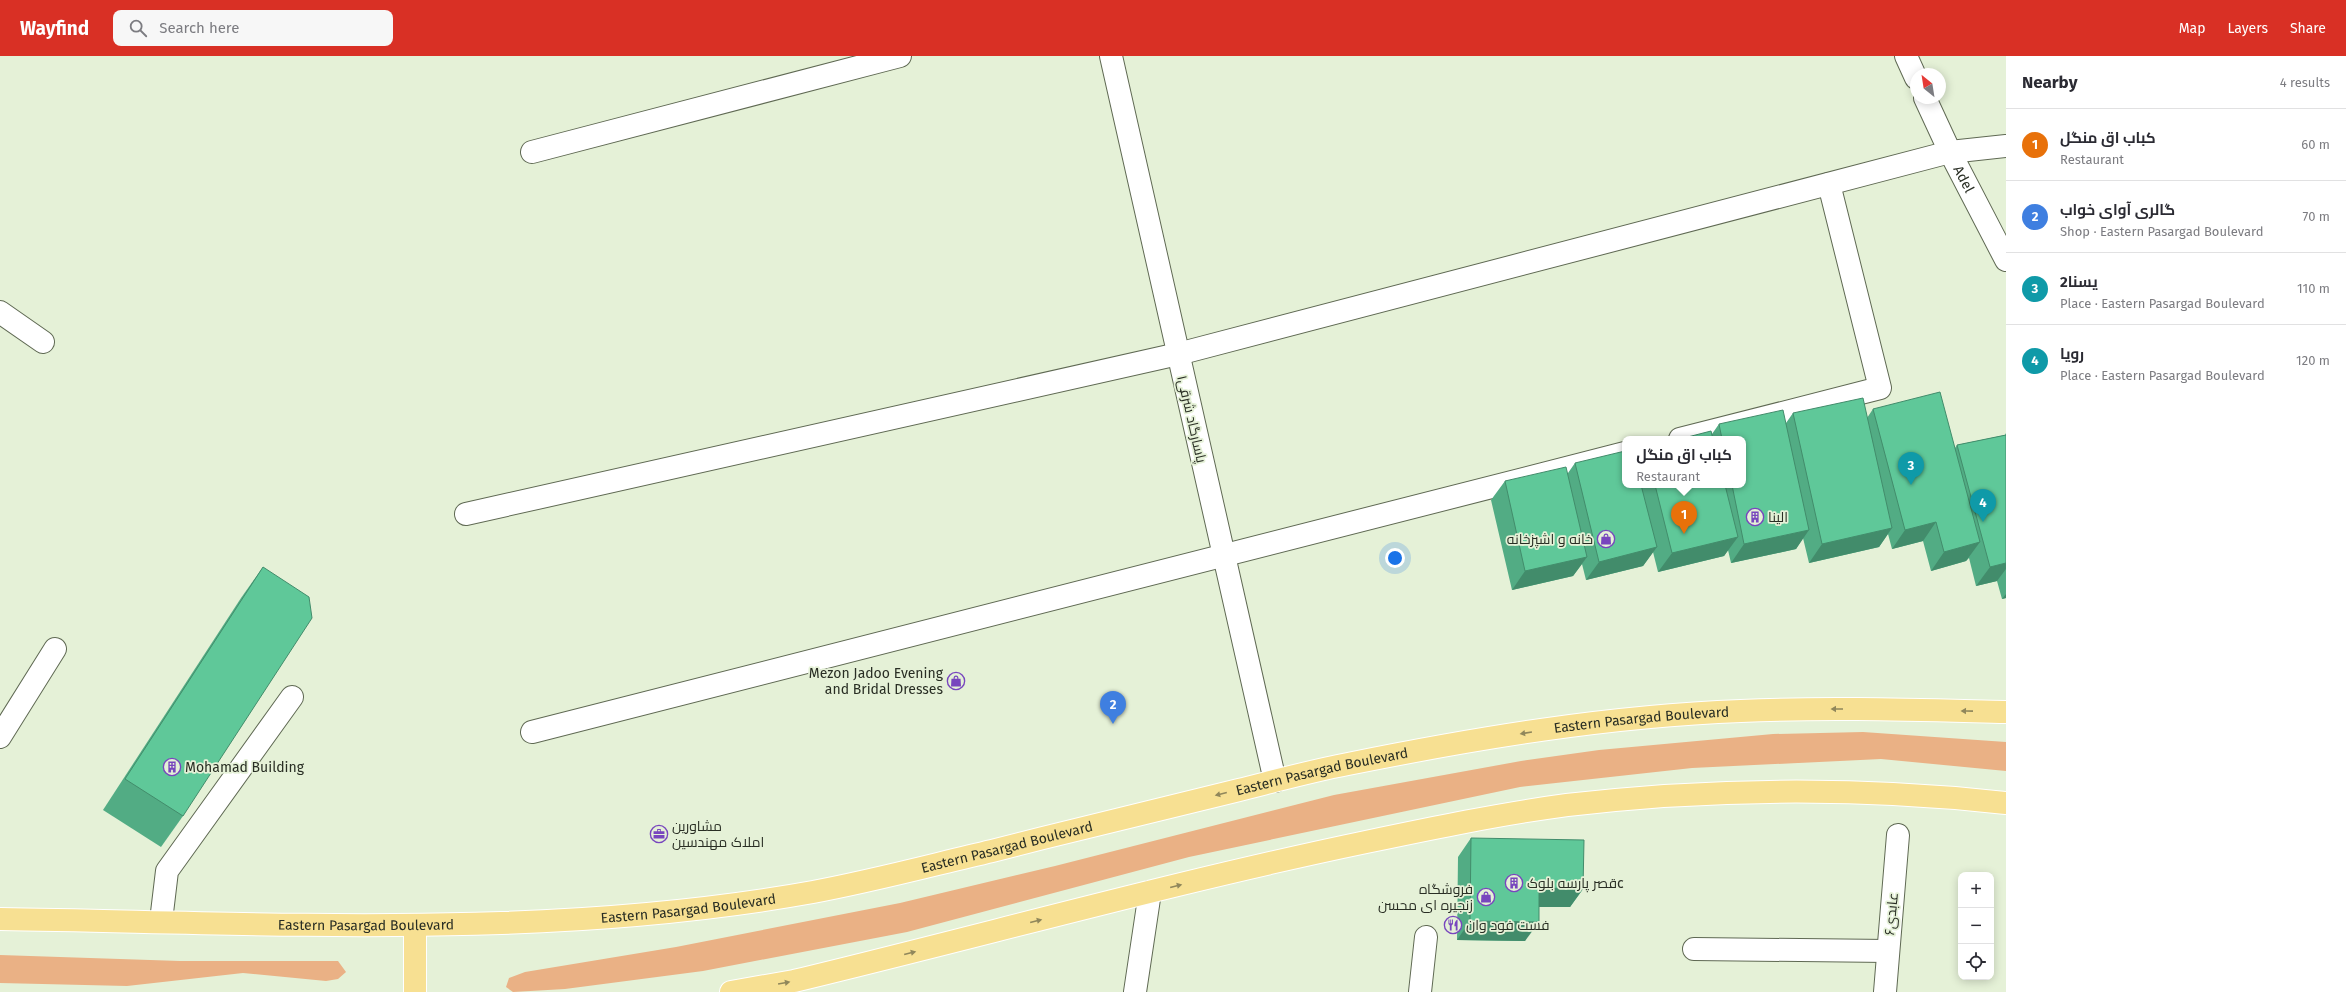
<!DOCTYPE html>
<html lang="en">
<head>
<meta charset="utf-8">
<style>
  :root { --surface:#fff; --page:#f7f7f7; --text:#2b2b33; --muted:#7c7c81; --line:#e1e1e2; --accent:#d93025 }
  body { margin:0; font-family:"Fira Sans",Cairo,sans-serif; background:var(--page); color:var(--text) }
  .controls { position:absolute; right:12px; bottom:12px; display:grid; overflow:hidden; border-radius:8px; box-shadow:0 2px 10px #0003 }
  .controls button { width:36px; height:36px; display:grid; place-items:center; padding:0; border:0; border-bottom:1px solid var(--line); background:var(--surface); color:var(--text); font:20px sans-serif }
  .compass { position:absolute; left:1910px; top:12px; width:36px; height:36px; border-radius:50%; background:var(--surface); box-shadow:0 2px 10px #0003; rotate:330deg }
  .you { position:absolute; left:1395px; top:502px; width:14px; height:14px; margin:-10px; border:3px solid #fff; border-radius:50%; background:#1a73e8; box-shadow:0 0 0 6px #1a73e833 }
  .badge { display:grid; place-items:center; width:26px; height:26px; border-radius:50%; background:var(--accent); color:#fff; font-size:13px; font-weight:700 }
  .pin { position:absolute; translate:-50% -33px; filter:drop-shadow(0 1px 2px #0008) }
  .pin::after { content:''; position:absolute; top:21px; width:14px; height:12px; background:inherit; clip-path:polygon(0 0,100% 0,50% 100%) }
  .popup { position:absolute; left:1622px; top:380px; width:124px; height:52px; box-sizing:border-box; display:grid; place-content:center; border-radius:8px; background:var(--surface); filter:drop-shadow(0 1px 3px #0005); font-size:13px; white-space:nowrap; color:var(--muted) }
  .popup b { font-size:15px; color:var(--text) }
  .popup::after { content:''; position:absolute; left:50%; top:100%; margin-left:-8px; border:8px solid transparent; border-top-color:var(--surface) }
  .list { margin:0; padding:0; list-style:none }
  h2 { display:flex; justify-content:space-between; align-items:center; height:52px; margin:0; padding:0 16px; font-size:17px }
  h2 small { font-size:13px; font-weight:400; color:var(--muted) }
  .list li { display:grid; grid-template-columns:26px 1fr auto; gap:12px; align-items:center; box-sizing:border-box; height:72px; padding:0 16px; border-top:1px solid var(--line) }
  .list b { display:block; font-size:15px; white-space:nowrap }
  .list p { margin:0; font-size:13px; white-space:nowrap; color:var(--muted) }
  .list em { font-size:13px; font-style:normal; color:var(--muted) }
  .icon { flex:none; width:22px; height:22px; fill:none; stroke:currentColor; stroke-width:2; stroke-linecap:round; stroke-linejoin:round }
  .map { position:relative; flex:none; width:2006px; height:936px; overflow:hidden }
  header { display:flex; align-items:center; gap:24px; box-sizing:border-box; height:56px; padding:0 20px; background:var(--accent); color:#fff }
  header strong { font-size:19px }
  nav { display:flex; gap:22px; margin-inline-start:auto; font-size:14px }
  .search { width:280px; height:36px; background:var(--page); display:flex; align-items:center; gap:10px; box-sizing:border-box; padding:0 14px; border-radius:8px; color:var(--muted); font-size:15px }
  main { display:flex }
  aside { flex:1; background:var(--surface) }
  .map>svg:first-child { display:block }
  .green { fill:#eab185 }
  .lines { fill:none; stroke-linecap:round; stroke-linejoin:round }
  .minor-casing { stroke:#5f6953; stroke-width:24 }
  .major-casing { stroke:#fff; stroke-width:24 }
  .minor { stroke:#fff; stroke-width:22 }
  .major { stroke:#f7e092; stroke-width:22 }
  .wall { fill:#52ac84 }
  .shaded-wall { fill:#428c6b }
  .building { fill:#5fc899; stroke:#428c6b }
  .oneway { fill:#90875b }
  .labels { text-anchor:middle; stroke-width:3.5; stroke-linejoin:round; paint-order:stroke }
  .street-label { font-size:14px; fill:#292e24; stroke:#e5f1d7 }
  .poi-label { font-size:14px; fill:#292e24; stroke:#e5f1d7; text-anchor:start }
</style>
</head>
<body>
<header>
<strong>Wayfind</strong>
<div class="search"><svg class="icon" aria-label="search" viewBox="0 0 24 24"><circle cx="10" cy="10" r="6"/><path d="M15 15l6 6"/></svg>Search here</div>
<nav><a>Map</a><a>Layers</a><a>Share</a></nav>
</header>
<main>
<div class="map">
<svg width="2006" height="936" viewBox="0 0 2006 936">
  <rect width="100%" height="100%" fill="#e5f1d7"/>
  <!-- green -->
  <g class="green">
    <polygon points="1863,676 2006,686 2006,715 1881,703 1692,712 1520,731 1189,801 907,876 703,915 565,933 513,936 506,931 509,922 525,916 676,891 900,847 1055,810 1334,739 1521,705 1599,694 1773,678"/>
    <polygon points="0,899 180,905 338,905 346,916 338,923 326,925 243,917 127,930 0,927"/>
  </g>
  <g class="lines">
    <defs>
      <g id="minor">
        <polyline points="1111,0 1275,725"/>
        <polyline points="1906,0 1916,22"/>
        <path id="s1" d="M 1925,42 L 1950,96 L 2006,204"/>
        <polyline points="532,96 900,0"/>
        <polyline points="0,256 43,286"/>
        <polyline points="1680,383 1880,332 1829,128"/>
        <polyline points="466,458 1178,298 1950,96 2006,90"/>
        <polyline points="532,676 1625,397"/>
        <polyline points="0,681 55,593"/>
        <polyline points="161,865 167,815 292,641"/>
        <polyline points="1694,893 1888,895"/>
        <polyline points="1135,936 1150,836"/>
        <polyline points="1420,936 1426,881"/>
        <polyline points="1885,936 1898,779"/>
      </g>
      <g id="major">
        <path id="s2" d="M 0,863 C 271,867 545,884 813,836 C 873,825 932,809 992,795 C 1074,774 1156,754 1239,734 C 1275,725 1311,715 1348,708 C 1477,682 1609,660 1741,655 C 1829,651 1918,654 2006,656"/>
        <polyline points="415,936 415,869"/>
        <path d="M 731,936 L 794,925 C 985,879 1174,826 1366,786 C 1433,772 1500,758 1567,749 C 1713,732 1860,731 2006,747"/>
      </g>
    </defs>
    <!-- minor casing -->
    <use href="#minor" class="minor-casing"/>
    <!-- major casing -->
    <use href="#major" class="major-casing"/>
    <!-- minor -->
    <use href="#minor" class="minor"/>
    <!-- major -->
    <use href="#major" class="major"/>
  </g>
  <!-- wall -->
  <g class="wall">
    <polygon points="1873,353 1955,392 1957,389 2005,379 2006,377 2006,542 2002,543 1997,525 1976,530 1969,502 1966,505 1931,515 1923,485 1892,493 1888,478 1879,491 1809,507 1803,482 1796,493 1731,507 1728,494 1724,500 1658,516 1653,496 1643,510 1586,524 1582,508 1573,520 1512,534 1491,444 1505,425 1568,417 1575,407 1625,429 1743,429 1743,383 1680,383 1712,378 1719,368 1786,367 1793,357 1867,362"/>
    <polygon points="263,511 183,760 161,791 103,754 241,542"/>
    <polygon points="1471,782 1583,833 1570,851 1539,851 1525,885 1457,884 1458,801"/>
  </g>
  <!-- shaded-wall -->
  <g class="shaded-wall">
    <polygon points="1936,466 1923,485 1892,493 1905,474"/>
    <polygon points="1892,472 1879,491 1809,507 1822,488"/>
    <polygon points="1809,474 1796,493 1731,507 1744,488"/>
    <polygon points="1738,481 1724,500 1658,516 1672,497"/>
    <polygon points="1980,486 1966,505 1931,515 1944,496"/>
    <polygon points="1657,491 1643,510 1586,524 1599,506"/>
    <polygon points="1587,501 1573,520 1512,534 1525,515"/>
    <polygon points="2006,507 2006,513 1997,525 1976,530 1990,511"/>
    <polygon points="2006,538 2006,542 2002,543"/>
    <polygon points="1539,832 1583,833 1570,851 1526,851"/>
    <polygon points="1470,865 1539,866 1525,885 1457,884"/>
  </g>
  <!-- building -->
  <g class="building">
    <polygon points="1940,336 1980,486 1944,496 1936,466 1905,474 1873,353"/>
    <polygon points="1863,342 1892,472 1822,488 1793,357"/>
    <polygon points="1783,354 1809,474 1744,488 1732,429 1743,429 1743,383 1722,383 1719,368"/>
    <polygon points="1711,375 1713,383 1680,383"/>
    <polygon points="2006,379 2006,507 1990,511 1957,389"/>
    <polygon points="1625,395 1625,429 1641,429 1657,491 1599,506 1575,407"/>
    <polygon points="1566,411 1587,501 1525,515 1505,425"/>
    <polygon points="1655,429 1725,429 1738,481 1672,497"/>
    <polygon points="263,511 309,541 312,562 183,760 125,723"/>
    <polygon points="1471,782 1584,784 1583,833 1539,832 1539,866 1470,865"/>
  </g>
  <!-- one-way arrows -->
  <defs><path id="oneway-solid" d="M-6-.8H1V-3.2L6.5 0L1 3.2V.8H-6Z"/></defs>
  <g class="oneway">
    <use href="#oneway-solid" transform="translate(1837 653) rotate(-180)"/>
    <use href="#oneway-solid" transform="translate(1967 655) rotate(-179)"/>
    <use href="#oneway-solid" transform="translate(1526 677) rotate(171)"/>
    <use href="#oneway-solid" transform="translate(1221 738) rotate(166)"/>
    <use href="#oneway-solid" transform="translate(1176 830) rotate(-14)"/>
    <use href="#oneway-solid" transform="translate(1036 865) rotate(-14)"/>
    <use href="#oneway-solid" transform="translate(910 897) rotate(-14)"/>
    <use href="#oneway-solid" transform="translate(784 927) rotate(-10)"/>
  </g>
  <!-- icons -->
  <defs>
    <symbol id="building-ring" viewBox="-11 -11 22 22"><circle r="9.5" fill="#e5f1d7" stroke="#7846be" stroke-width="1.5"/><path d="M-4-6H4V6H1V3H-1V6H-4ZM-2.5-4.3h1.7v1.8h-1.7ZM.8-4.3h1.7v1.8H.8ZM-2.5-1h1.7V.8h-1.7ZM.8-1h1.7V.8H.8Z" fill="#7846be"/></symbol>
    <symbol id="shop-ring" viewBox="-11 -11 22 22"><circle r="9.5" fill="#e5f1d7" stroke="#7846be" stroke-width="1.5"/><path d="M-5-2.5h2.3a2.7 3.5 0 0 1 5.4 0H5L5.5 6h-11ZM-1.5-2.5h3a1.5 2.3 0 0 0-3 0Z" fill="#7846be"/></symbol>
    <symbol id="office-ring" viewBox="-11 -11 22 22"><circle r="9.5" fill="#e5f1d7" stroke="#7846be" stroke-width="1.5"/><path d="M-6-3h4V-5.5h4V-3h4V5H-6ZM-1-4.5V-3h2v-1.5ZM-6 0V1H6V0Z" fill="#7846be"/></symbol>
    <symbol id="restaurant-ring" viewBox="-11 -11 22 22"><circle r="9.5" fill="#e5f1d7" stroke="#7846be" stroke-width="1.5"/><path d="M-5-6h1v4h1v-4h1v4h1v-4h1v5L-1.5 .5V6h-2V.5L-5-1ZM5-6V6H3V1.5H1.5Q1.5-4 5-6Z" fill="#7846be"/></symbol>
  </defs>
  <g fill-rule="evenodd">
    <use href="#building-ring" x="1745" y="451" width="20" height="20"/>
    <use href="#shop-ring" x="1596" y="473" width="20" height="20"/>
    <use href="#shop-ring" x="946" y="615" width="20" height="20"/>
    <use href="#building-ring" x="162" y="701" width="20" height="20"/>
    <use href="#office-ring" x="649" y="768" width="20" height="20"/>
    <use href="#building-ring" x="1504" y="817" width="20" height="20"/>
    <use href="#shop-ring" x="1476" y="831" width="20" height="20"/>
    <use href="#restaurant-ring" x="1443" y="859" width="20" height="20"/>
  </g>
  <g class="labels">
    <!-- street labels -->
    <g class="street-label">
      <text dy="5" stroke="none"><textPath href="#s1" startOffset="90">Adel</textPath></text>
      <text transform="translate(1192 363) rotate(77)" y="5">پاسارگاد شرقی۱</text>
      <text dy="5" stroke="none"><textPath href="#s2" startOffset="1662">Eastern Pasargad Boulevard</textPath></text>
      <text dy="5" stroke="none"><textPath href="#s2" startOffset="1338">Eastern Pasargad Boulevard</textPath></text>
      <text dy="5" stroke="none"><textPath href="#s2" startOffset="1014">Eastern Pasargad Boulevard</textPath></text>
      <text dy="5" stroke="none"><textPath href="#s2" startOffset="689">Eastern Pasargad Boulevard</textPath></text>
      <text transform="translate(1891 858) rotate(-85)" y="5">عابدی۶</text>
      <text dy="5" stroke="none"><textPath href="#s2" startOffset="366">Eastern Pasargad Boulevard</textPath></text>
    </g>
    <!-- poi labels -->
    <g class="poi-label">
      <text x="1768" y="466">الینا</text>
      <text x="1593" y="488" text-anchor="end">خانه و اشپزخانه</text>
      <text x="943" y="622" text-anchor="end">Mezon Jadoo Evening<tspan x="943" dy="16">and Bridal Dresses</tspan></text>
      <text x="185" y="716">Mohamad Building</text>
      <text x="672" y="775">مشاورین<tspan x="672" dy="16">املاک مهندسین</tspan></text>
      <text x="1527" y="832">قصر پارسه بلوکc</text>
      <text x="1473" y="838" text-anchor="end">فروشگاه<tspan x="1473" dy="16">زنجیره ای محسن</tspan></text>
      <text x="1466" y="874">فست فود وان</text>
    </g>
  </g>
</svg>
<div class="controls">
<button>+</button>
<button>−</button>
<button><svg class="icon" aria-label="locate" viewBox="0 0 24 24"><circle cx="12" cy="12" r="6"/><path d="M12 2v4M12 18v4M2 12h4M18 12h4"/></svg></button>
</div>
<svg class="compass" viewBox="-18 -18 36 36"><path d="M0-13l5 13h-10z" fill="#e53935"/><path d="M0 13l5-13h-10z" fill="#7c7c81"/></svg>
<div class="you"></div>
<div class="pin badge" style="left:1684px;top:478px;background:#e8710a">1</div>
<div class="popup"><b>کباب اق منگل</b>Restaurant</div>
<div class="pin badge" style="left:1113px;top:668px;background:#3f7fe0">2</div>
<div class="pin badge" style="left:1911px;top:429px;background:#0f9aa8">3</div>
<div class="pin badge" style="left:1983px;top:466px;background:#0f9aa8">4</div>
</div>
<aside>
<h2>Nearby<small>4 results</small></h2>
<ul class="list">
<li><span class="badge" style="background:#e8710a">1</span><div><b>کباب اق منگل</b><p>Restaurant</p></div><em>60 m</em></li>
<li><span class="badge" style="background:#3f7fe0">2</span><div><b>گالری آوای خواب</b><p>Shop · Eastern Pasargad Boulevard</p></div><em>70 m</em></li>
<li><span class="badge" style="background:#0f9aa8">3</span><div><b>یسنا2</b><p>Place · Eastern Pasargad Boulevard</p></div><em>110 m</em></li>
<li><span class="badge" style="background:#0f9aa8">4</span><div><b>رویا</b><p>Place · Eastern Pasargad Boulevard</p></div><em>120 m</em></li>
</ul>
</aside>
</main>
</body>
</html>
